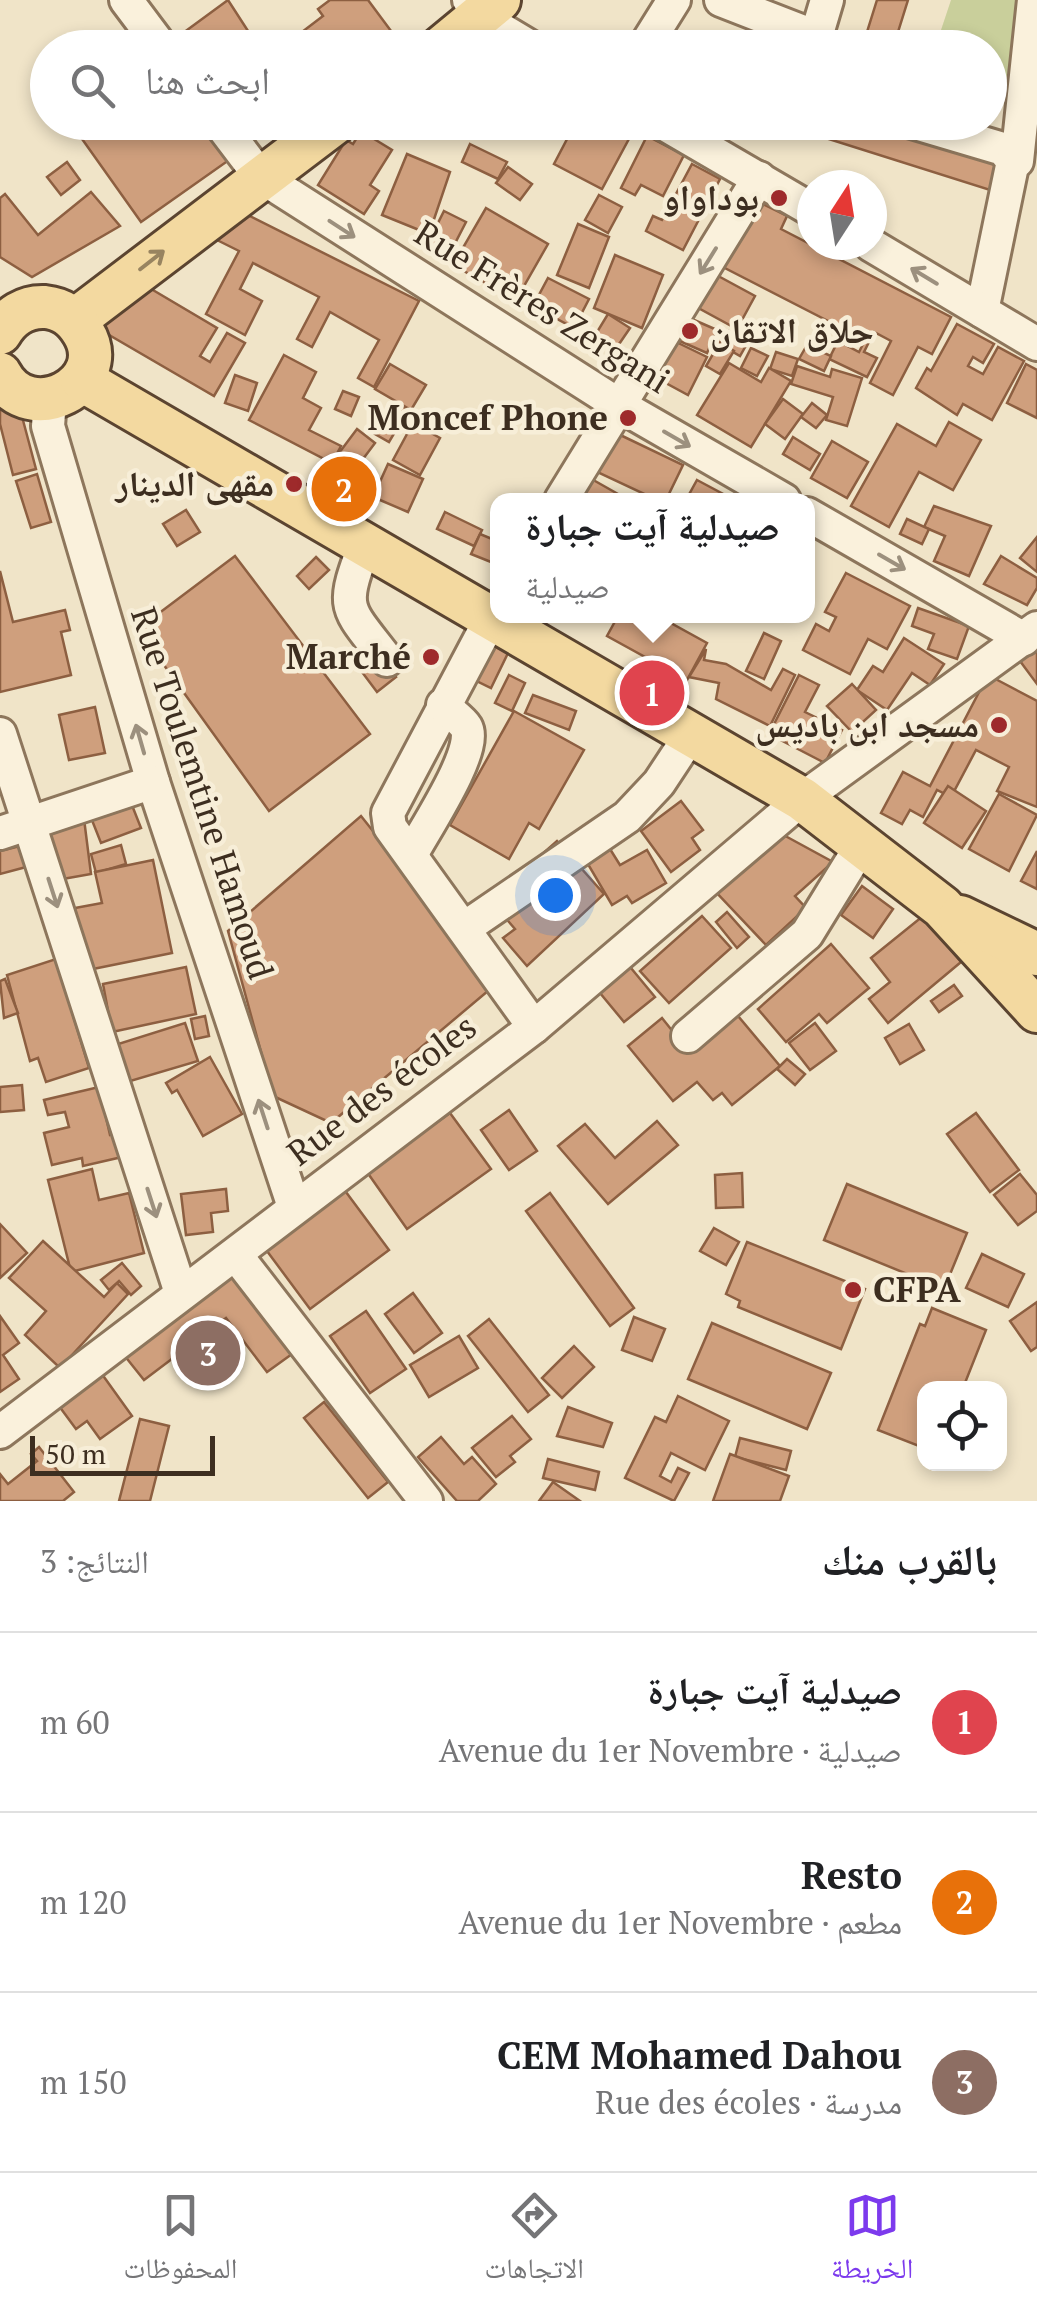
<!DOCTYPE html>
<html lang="ar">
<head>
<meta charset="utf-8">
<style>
  :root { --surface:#fff; --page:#f6f6f6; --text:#202124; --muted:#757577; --line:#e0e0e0; --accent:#7c3aed }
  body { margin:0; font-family:"PT Serif","Noto Naskh Arabic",serif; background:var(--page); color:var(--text); direction:rtl }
  .controls { position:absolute; right:30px; bottom:30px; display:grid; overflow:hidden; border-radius:20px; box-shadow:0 5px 15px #0003 }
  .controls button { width:90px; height:90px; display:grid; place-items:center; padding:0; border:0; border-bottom:2px solid var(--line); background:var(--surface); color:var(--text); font:50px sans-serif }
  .compass { position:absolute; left:797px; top:170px; width:90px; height:90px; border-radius:50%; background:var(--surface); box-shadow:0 5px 15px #0003; rotate:12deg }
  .scale { position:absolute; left:30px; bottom:25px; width:185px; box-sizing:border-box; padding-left:10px; border:5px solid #3d2e20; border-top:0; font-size:28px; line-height:35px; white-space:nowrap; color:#3d2e20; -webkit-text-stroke:8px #f7eed8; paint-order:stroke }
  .you { position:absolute; left:555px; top:895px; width:35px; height:35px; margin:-25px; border:8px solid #fff; border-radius:50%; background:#1a73e8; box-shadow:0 0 0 15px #1a73e833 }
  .badge { display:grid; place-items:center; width:65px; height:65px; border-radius:50%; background:var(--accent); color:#fff; font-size:32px; font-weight:700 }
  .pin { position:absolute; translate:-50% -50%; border:5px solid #fff; box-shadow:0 2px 10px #0006 }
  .popup { position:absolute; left:490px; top:493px; width:325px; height:130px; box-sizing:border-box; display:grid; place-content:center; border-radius:20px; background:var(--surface); filter:drop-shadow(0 2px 8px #0005); font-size:32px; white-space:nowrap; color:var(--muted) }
  .popup b { font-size:38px; color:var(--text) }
  .popup::after { content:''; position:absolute; left:50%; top:100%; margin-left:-20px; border:20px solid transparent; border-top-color:var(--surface) }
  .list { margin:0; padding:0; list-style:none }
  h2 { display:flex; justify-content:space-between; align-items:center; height:130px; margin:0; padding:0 40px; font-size:42px }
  h2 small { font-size:32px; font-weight:400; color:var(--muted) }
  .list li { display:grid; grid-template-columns:65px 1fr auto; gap:30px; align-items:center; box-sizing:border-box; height:180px; padding:0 40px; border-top:2px solid var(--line) }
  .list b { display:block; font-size:38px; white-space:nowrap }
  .list p { margin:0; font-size:32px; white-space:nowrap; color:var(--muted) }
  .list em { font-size:32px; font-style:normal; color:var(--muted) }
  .icon { flex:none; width:55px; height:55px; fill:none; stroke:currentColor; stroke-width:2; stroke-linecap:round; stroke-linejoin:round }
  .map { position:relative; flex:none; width:1037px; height:1501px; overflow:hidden; direction:ltr }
  .search { position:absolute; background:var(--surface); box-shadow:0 5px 15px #0003; left:30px; right:30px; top:30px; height:110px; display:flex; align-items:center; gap:25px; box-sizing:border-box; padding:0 35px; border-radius:55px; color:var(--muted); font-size:38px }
  .sheet { height:670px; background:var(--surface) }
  nav { display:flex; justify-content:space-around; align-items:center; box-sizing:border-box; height:140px; border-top:2px solid var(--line); background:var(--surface); font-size:28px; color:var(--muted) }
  nav a { display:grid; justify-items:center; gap:5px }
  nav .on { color:var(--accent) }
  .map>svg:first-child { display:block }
  .green { fill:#c9cf9b }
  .building { fill:#cf9f7d; stroke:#8d5f41; stroke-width:2.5 }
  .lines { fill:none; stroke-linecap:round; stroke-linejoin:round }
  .minor-casing { stroke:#8d765c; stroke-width:38 }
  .major-casing { stroke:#5b4430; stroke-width:48 }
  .minor { stroke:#faf1dc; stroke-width:32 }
  .major { stroke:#f3d9a0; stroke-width:42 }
  .oneway { stroke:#9c907e }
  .oneway2 { stroke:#988460 }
  .poi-dot { fill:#9e2a2b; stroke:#f7eed8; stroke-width:4 }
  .labels { text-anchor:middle; stroke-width:9; stroke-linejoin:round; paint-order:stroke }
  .poi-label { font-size:35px; font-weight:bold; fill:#3d2e20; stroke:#f7eed8; text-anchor:end }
  .street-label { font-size:35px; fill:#3d2e20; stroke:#f7eed8 }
</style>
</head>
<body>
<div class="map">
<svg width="1037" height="1501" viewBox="0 0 1037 1501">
  <rect width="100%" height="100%" fill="#f0e4c8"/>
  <!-- green -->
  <polygon class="green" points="951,0 1034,0 990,122 990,48 935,48"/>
  <!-- building -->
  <g class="building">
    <polygon points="228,0 259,48 194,48 183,33"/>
    <polygon points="330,0 368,0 394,35 377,48 281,48 323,16 318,9"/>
    <polygon points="877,0 908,0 893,48 862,48"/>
    <polygon points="70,122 203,122 229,160 141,222"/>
    <polygon points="485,122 524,122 517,137"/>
    <polygon points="576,122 603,130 607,122 638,122 602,189 554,164"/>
    <polygon points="775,122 876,122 999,161 990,190"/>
    <polygon points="361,131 392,150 370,185 379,191 364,214 318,185 346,140 353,144"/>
    <polygon points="647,136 684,155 663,196 641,185 635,195 621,188"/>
    <polygon points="470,144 507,162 498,179 462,162"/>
    <polygon points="407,154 450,172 429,234 382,215"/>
    <polygon points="67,162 80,180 61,195 47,177"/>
    <polygon points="692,164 720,179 683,250 646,231 653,216 662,220"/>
    <polygon points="508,167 532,184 520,200 496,183"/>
    <polygon points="91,192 120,226 32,277 0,257 0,198 5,194 38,235"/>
    <polygon points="599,195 622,207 608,233 585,220"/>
    <polygon points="751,198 787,216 781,229 951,317 932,354 918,347 893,395 870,383 891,341 874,332 864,352 877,358 867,377 829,359 838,341 859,352 865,340 717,264"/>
    <polygon points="234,208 419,301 374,387 358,378 379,340 330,312 312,347 297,339 319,297 253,263 240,289 262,301 245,335 206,314 239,251 217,240"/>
    <polygon points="486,208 548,244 516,300 453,265"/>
    <polygon points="444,211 466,222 448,257 426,247"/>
    <polygon points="578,224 609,237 589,288 557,275"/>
    <polygon points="615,255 663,275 642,328 594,308"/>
    <polygon points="709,271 755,296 737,329 691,304"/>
    <polygon points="548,278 589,299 574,328 533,306"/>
    <polygon points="136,280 217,328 200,356 210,362 227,333 245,343 214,396 92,325"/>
    <polygon points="608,314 630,328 615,350 594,337"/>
    <polygon points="685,316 717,330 707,353 675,339"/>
    <polygon points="957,324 994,344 983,363 973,357 968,366 983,374 998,347 1024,361 992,420 963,404 957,415 916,388 927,368 931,371"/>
    <polygon points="729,331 748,342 740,356 721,345"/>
    <polygon points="670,339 707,357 688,395 651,375"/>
    <polygon points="720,342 734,351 720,374 706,366"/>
    <polygon points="807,345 831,356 824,371 799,359"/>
    <polygon points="751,348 768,356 757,376 741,368"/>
    <polygon points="776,352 798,359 792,376 770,369"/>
    <polygon points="284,355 316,372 303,398 321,408 309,430 341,446 332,463 249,420"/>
    <polygon points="729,363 761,382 769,368 791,381 751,447 697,415"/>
    <polygon points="390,364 426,385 411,410 375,389"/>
    <polygon points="1026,364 1037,370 1037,418 1007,403"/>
    <polygon points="797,366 830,377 832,369 862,378 847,426 826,420 833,397 791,384"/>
    <polygon points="235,375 257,383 248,411 225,403"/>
    <polygon points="343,391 359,397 351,416 335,409"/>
    <polygon points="16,394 36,469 13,475 0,424 0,398"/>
    <polygon points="783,399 803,414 785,439 765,424"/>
    <polygon points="395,402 408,410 389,442 375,434"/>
    <polygon points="812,403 827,415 816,428 801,417"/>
    <polygon points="949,422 981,440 953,490 919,472 889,527 851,506 897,424 936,446"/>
    <polygon points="413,423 440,438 420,475 393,460"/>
    <polygon points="357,429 375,443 345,483 327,469"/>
    <polygon points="614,432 683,465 666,500 657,500 595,471"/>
    <polygon points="793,437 820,454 810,470 783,454"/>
    <polygon points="832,441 868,462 847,498 811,478"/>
    <polygon points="388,464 423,479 408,512 373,497"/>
    <polygon points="37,474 51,522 31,528 16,481"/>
    <polygon points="588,477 625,498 624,500 575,500"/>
    <polygon points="697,480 725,495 722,500 686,500"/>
    <polygon points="934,506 991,526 969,576 934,561 945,536 924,527"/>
    <polygon points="186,510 200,532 177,546 163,524"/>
    <polygon points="445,512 482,530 474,546 437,529"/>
    <polygon points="907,519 929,529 922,544 900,534"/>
    <polygon points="480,534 497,541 491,562 471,554"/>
    <polygon points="1037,537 1037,572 1020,558"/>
    <polygon points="235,556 370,734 269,811 138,629"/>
    <polygon points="1001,556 1037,578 1037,588 1027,605 984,584"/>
    <polygon points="316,557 329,570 309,589 297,576"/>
    <polygon points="0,571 13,622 65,610 70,630 61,632 71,675 0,692"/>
    <polygon points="846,573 910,606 887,649 868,639 850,674 803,650 816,624 829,631 836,617 825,612"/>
    <polygon points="918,608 969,626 957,659 928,649 934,634 912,626"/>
    <polygon points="618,616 658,616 707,643 687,680 607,636"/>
    <polygon points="764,633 781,641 764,679 746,671"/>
    <polygon points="469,634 508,653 491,688 452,669"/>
    <polygon points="904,638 944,664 930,685 912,673 887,710 857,690 873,666 883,672"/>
    <polygon points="706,649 704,660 726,664 771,690 783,669 795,675 770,726 716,699 719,683 689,677"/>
    <polygon points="1037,649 1037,684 1020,661"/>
    <polygon points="381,657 396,677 377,692 362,672"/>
    <polygon points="509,675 525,683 512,711 495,703"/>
    <polygon points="799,675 819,685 805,712 842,730 825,763 769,734"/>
    <polygon points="988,675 1037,701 1037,807 997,791 1009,767 976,750 951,797 937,790 923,817 910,810 902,824 881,813 903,772 930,786"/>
    <polygon points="852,684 876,710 852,732 827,706"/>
    <polygon points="533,695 576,711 569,730 525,713"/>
    <polygon points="95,707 105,753 69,760 59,715"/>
    <polygon points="514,711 584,750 539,829 529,823 509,859 450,825"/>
    <polygon points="124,785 141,828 101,843 84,800"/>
    <polygon points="948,786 986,811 962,848 924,823"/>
    <polygon points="999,794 1037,815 1009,871 969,849"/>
    <polygon points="681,801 703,830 692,838 700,850 671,872 641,831"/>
    <polygon points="82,803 91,874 57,880 45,809"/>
    <polygon points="361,816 495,985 331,1123 273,1096 228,931"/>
    <polygon points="778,832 833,862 795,896 806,908 766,945 715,891"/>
    <polygon points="557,841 604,894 527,966 503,938 515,929 490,900"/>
    <polygon points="605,841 620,865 647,850 666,883 632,903 627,896 612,905 582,854"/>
    <polygon points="121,845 126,864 96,873 91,854"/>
    <polygon points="20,846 26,867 0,874 0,851"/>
    <polygon points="1037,851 1037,889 1021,881"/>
    <polygon points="153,860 172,953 88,970 75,908 102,903 95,872"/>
    <polygon points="862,886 893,909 873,938 841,915"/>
    <polygon points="727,912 749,937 737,948 716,922"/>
    <polygon points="702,916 731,948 669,1003 640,971"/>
    <polygon points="923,916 961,962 888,1023 869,999 890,982 871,958"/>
    <polygon points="831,944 869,988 827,1023 819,1014 786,1042 758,1009"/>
    <polygon points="56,959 89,1068 46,1082 38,1058 30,1061 7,975"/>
    <polygon points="626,962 655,997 624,1022 595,987"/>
    <polygon points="186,967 196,1014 112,1032 103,984"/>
    <polygon points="5,979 18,1013 4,1018 0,981"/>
    <polygon points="954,985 962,996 939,1012 931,1001"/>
    <polygon points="733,1010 780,1066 732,1105 722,1093 713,1100 697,1082 673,1101 628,1046 662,1018 686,1048"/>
    <polygon points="205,1016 209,1036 195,1039 191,1019"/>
    <polygon points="185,1023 198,1061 127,1082 115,1045"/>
    <polygon points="815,1023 836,1051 810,1070 789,1043"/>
    <polygon points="909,1024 924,1050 900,1064 885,1038"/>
    <polygon points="210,1057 242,1114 203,1136 177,1090 172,1093 166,1083"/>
    <polygon points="787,1059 805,1074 795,1085 777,1069"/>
    <polygon points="22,1085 24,1110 0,1112 0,1087"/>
    <polygon points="99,1087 110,1135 116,1133 122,1157 83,1166 82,1158 52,1165 44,1133 69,1127 65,1112 48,1115 44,1100"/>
    <polygon points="509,1110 537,1151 509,1170 481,1130"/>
    <polygon points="450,1113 491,1169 407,1229 367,1172"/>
    <polygon points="976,1113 1019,1170 990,1192 947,1134"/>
    <polygon points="657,1121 678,1145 608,1204 558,1146 585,1124 615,1158"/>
    <polygon points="92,1169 99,1200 129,1193 144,1253 71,1272 48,1180"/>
    <polygon points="742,1173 743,1207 716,1208 715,1175"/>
    <polygon points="1020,1174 1037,1195 1037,1211 1018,1225 994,1195"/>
    <polygon points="847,1184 967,1233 944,1289 824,1240"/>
    <polygon points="343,1188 389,1250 310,1309 264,1247"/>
    <polygon points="226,1189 228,1211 211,1213 213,1232 186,1235 181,1194"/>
    <polygon points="550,1193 634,1308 610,1326 526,1211"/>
    <polygon points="0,1224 27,1253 0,1278"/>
    <polygon points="714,1228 739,1242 726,1265 700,1251"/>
    <polygon points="43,1241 104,1297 117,1283 128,1294 60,1368 25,1335 46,1311 9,1278"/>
    <polygon points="747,1242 865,1289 841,1349 738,1307 740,1301 726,1294"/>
    <polygon points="982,1254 1024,1274 1008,1307 966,1288"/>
    <polygon points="122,1263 141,1286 131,1295 119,1281 109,1290 101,1280"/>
    <polygon points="232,1274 292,1354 267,1372 226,1318 144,1380 124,1355"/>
    <polygon points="413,1293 442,1333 414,1353 385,1314"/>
    <polygon points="1037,1302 1037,1347 1031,1351 1010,1321"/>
    <polygon points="932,1308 986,1330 963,1388 924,1388 924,1448 878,1430 920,1324 925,1326"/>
    <polygon points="366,1311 406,1369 370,1393 330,1336"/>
    <polygon points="0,1316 19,1343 3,1355 19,1379 0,1392"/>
    <polygon points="634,1317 665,1329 652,1361 622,1350"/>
    <polygon points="489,1319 549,1395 528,1412 468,1336"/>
    <polygon points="712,1323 831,1373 807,1429 688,1379"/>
    <polygon points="459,1336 478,1368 429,1397 410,1365"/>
    <polygon points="574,1346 594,1367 562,1398 542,1378"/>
    <polygon points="99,1370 132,1416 100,1439 87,1421 76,1429 59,1406 92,1383 88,1378"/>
    <polygon points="678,1396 729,1421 705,1470 671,1453 660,1476 671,1482 678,1468 689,1473 674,1501 625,1478 655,1417 666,1422"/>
    <polygon points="324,1402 388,1482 368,1498 304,1418"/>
    <polygon points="568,1407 612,1423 603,1447 557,1436"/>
    <polygon points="512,1416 531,1439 510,1456 515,1462 496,1477 472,1448"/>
    <polygon points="140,1419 169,1426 150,1501 119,1501"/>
    <polygon points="441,1437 464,1464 472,1457 496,1484 478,1501 457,1501 418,1457"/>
    <polygon points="740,1438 791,1451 786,1470 735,1457"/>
    <polygon points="39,1447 74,1492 63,1501 0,1501 0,1474 8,1484 37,1461 31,1454"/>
    <polygon points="730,1454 789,1476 780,1501 713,1501"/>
    <polygon points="548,1459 599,1472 595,1490 543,1478"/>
    <polygon points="553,1482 580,1501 539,1501"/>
  </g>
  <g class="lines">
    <defs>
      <g id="minor">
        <polyline points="126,0 162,48"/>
        <polyline points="469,0 482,18 532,48"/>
        <polyline points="721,0 816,37 827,0"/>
        <polyline points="644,48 674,0"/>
        <polyline points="219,122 260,176 619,405 784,500"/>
        <polyline points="661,122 812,210"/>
        <polyline points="912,122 1003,149 1013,161 982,311"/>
        <polyline points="1013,161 1017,161 1034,0"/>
        <polyline points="871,245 1037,344"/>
        <polyline points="50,400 48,426 153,782 294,1207"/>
        <polyline points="561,500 759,178"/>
        <polyline points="807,514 1024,639"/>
        <path d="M 365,544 C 340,611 345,605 387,660"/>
        <polyline points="497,607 388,813 390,827 534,1027"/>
        <polyline points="0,734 181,1293"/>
        <polyline points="0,833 153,782"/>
        <path d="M 411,855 C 423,832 479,749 466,727 C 461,719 449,712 443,705"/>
        <polyline points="466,927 627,817 659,783 690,736"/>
        <polyline points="688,1036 807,934 861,846"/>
        <polyline points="236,1255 426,1501"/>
        <polyline points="0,1432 534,1027 802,799 1037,628"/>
      </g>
      <g id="major">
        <polyline points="441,48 499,0"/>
        <polyline points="75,320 336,122"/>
        <path d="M 0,333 C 10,316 25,306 45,307 C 63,309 74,317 83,332 C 115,384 29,429 0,374"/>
        <polyline points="82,380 802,799 942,907 1037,1011"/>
        <polyline points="960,917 1037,954"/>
      </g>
    </defs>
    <!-- minor casing -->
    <use href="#minor" class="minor-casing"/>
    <!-- major casing -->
    <use href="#major" class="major-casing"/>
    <!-- minor -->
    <use href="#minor" class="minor"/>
    <!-- major -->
    <use href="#major" class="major"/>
  </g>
  <!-- one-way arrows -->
  <defs><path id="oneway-shaft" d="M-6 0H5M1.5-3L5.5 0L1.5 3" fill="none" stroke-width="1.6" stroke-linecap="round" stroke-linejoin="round" transform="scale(2.5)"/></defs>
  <g class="oneway">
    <use href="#oneway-shaft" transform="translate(342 229) rotate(33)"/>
    <use href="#oneway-shaft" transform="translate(708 261) rotate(122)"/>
    <use href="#oneway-shaft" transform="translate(924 276) rotate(-149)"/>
    <use href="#oneway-shaft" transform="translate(677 439) rotate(30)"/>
    <use href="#oneway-shaft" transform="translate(892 562) rotate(30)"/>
    <use href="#oneway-shaft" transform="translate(140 739) rotate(-106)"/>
    <use href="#oneway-shaft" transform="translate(53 893) rotate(72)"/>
    <use href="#oneway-shaft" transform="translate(263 1114) rotate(-108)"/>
    <use href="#oneway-shaft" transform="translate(152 1203) rotate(72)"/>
  </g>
  <use class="oneway2" href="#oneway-shaft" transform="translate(152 260) rotate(-38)"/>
  <!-- markers -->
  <g class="poi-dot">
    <circle cx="779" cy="198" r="10"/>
    <circle cx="690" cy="331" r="10"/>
    <circle cx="628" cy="418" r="10"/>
    <circle cx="294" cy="484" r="10"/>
    <circle cx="431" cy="657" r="10"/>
    <circle cx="999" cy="725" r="10"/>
    <circle cx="853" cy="1290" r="10"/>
  </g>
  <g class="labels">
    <!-- poi labels -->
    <g class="poi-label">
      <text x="759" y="210">بوداواو</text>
      <text x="710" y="343" text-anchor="start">حلاق الاتقان</text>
      <text x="608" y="430">Moncef Phone</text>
      <text x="274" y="496">مقهى الدينار</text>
      <text x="411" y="669">Marché</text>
      <text x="979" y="737">مسجد ابن باديس</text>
      <text x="873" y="1302" text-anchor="start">CFPA</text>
    </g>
    <!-- street labels -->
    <g class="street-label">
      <text transform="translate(542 307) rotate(32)" y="12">Rue Frères Zergani</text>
      <text transform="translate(202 793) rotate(72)" y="12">Rue Toulemtine Hamoud</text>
      <text transform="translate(382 1090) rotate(-37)" y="12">Rue des écoles</text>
    </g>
  </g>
</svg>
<div class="controls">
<button><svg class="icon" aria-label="locate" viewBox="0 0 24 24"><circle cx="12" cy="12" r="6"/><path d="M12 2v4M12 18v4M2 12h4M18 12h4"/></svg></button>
</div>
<svg class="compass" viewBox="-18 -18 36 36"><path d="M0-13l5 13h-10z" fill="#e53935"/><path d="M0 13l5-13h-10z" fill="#757577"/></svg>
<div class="scale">50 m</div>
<div class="you"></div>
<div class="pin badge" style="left:652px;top:693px;background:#e0444e">1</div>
<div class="popup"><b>صيدلية آيت جبارة</b>صيدلية</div>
<div class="pin badge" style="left:344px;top:489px;background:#e8710a">2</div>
<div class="pin badge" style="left:208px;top:1353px;background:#8d6e63">3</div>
<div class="search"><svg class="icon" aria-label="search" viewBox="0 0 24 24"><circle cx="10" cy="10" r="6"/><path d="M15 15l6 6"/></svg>ابحث هنا</div>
</div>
<section class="sheet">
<h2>بالقرب منك<small>النتائج: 3</small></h2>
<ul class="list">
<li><span class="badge" style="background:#e0444e">1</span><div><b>صيدلية آيت جبارة</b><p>صيدلية · Avenue du 1er Novembre</p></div><em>60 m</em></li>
<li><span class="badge" style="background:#e8710a">2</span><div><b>Resto</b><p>مطعم · Avenue du 1er Novembre</p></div><em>120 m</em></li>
<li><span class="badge" style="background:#8d6e63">3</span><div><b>CEM Mohamed Dahou</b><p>مدرسة · Rue des écoles</p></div><em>150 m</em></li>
</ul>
</section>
<nav>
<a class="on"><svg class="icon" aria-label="map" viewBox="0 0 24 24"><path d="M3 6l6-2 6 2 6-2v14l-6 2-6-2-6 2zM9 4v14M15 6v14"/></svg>الخريطة</a>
<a><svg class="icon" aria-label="directions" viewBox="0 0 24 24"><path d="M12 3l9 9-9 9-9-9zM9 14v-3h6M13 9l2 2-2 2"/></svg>الاتجاهات</a>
<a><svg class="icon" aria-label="saved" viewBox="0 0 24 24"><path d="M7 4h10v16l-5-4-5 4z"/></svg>المحفوظات</a>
</nav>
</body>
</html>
